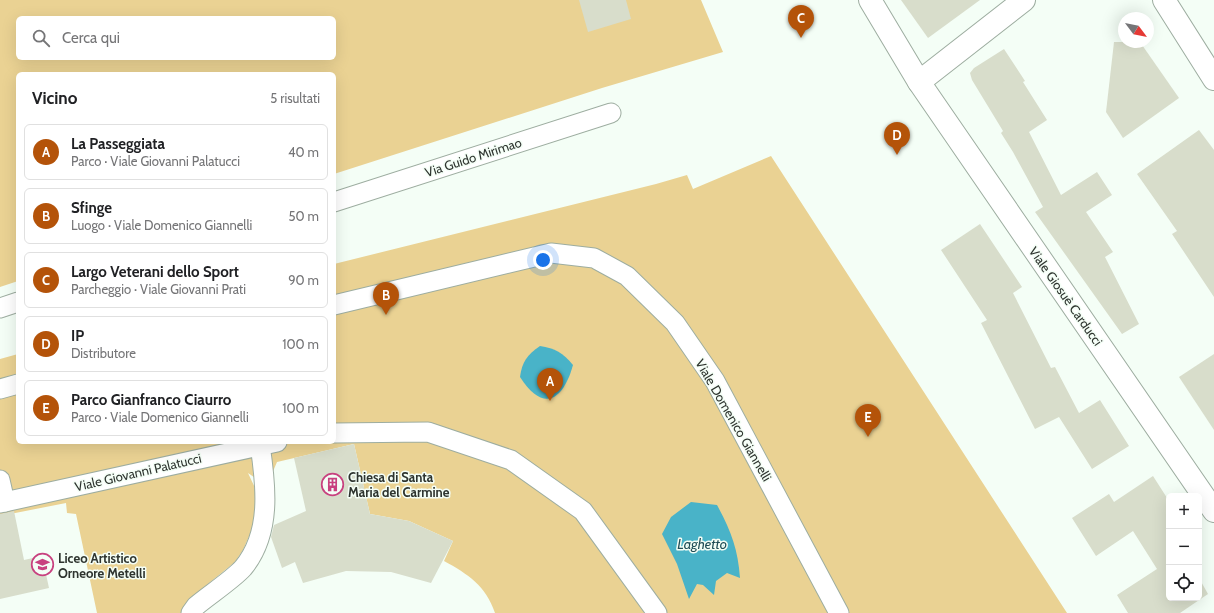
<!DOCTYPE html>
<html lang="it">
<head>
<meta charset="utf-8">
<style>
  :root { --surface:#fff; --page:#f6f6f6; --text:#202124; --muted:#757577; --line:#e0e0e0; --accent:#b45309 }
  body { margin:0; font-family:Cabin,sans-serif; background:var(--page); color:var(--text) }
  .controls { position:absolute; right:12px; bottom:12px; display:grid; overflow:hidden; border-radius:6px; box-shadow:0 4px 16px #0002 }
  .controls button { width:36px; height:36px; display:grid; place-items:center; padding:0; border:0; border-bottom:1px solid var(--line); background:var(--surface); color:var(--text); font:20px sans-serif }
  .compass { position:absolute; left:1118px; top:12px; width:36px; height:36px; border-radius:50%; background:var(--surface); box-shadow:0 4px 16px #0002; rotate:122deg }
  .you { position:absolute; left:543px; top:260px; width:14px; height:14px; margin:-10px; border:3px solid #fff; border-radius:50%; background:#1a73e8; box-shadow:0 0 0 6px #1a73e833 }
  .badge { display:grid; place-items:center; width:26px; height:26px; border-radius:50%; background:var(--accent); color:#fff; font-size:13px; font-weight:700 }
  .pin { position:absolute; translate:-50% -33px; filter:drop-shadow(0 1px 2px #0008) }
  .pin::after { content:''; position:absolute; top:21px; width:14px; height:12px; background:inherit; clip-path:polygon(0 0,100% 0,50% 100%) }
  .list { margin:0; padding:0; list-style:none }
  h2 { display:flex; justify-content:space-between; align-items:center; height:52px; margin:0; padding:0 16px; font-size:17px }
  h2 small { font-size:13px; font-weight:400; color:var(--muted) }
  .list li { display:grid; grid-template-columns:26px 1fr auto; gap:12px; align-items:center; box-sizing:border-box; height:56px; margin:0 8px 8px; padding:0 8px; border:1px solid var(--line); border-radius:6px }
  .list b { display:block; font-size:15px; white-space:nowrap }
  .list p { margin:0; font-size:13px; white-space:nowrap; color:var(--muted) }
  .list em { font-size:13px; font-style:normal; color:var(--muted) }
  .icon { flex:none; width:22px; height:22px; fill:none; stroke:currentColor; stroke-width:2; stroke-linecap:round; stroke-linejoin:round }
  .map { position:relative; flex:none; width:1214px; height:613px; overflow:hidden }
  .search { position:absolute; background:var(--surface); box-shadow:0 4px 16px #0002; left:16px; top:16px; width:320px; height:44px; display:flex; align-items:center; gap:10px; box-sizing:border-box; padding:0 14px; border-radius:6px; color:var(--muted); font-size:15px }
  .panel { position:absolute; background:var(--surface); box-shadow:0 4px 16px #0002; left:16px; top:72px; width:320px; height:372px; border-radius:6px }
  .map>svg:first-child { display:block }
  .green { fill:#ead293; fill-rule:evenodd }
  .water { fill:#49b3c8 }
  .building { fill:#d8ddcb }
  .lines { fill:none; stroke-linecap:round; stroke-linejoin:round }
  .pedestrian-casing { stroke:#9dada0; stroke-width:21 }
  .minor-casing { stroke:#9dada0; stroke-width:24 }
  .tertiary-casing { stroke:#9dada0; stroke-width:24 }
  .pedestrian { stroke:#fff; stroke-width:19 }
  .minor { stroke:#fff; stroke-width:22 }
  .tertiary { stroke:#fff; stroke-width:22 }
  .labels { text-anchor:middle; stroke-width:3; stroke-linejoin:round; paint-order:stroke }
  .street-label { font-size:13px; fill:#2e342f; stroke:#f4fef6 }
  .poi-label { font-size:13px; font-weight:bold; fill:#2e342f; stroke:#f4fef6; text-anchor:start }
  .water-label { font-size:14px; font-style:italic; fill:#1f4d56; stroke:#f4fef6 }
</style>
</head>
<body>
<div class="map">
<svg width="1214" height="613" viewBox="0 0 1214 613">
  <rect width="100%" height="100%" fill="#f4fef6"/>
  <!-- green -->
  <g class="green">
    <path d="M 0,0 L 701,0 L 723,52 L 602,88 L 334,174 L 334,74 L 18,74 L 18,281 L 0,287 ZM 18,18 L 334,18 L 334,58 L 18,58 Z"/>
    <path d="M 771,156 L 1067,613 L 495,613 C 486,586 468,574 444,561 L 453,541 L 409,521 L 370,514 L 354,444 L 277,462 L 271,476 L 258,480 L 248,473 L 257,492 L 254,525 L 243,550 L 235,562 L 192,597 L 181,613 L 97,613 L 76,514 L 67,513 L 66,503 L 0,516 L 0,359 L 18,354 L 18,442 L 334,442 L 334,264 L 656,184 L 687,175 L 693,189 Z"/>
  </g>
  <!-- water -->
  <g class="water">
    <path d="M 540,346 C 555,348 563,353 573,365 C 563,401 543,413 520,377 C 522,362 527,355 540,346 Z"/>
    <path d="M 691,502 L 717,505 C 731,531 738,549 740,578 L 727,573 L 716,581 L 714,595 L 703,585 L 697,584 L 689,599 L 677,564 L 662,534 L 671,517 Z"/>
  </g>
  <!-- building -->
  <g class="building">
    <polygon points="579,0 626,0 631,19 588,32"/>
    <polygon points="901,0 980,0 928,38"/>
    <polygon points="1114,42 1140,42 1179,98 1123,138 1106,112"/>
    <polygon points="1004,49 1025,81 1023,82 1047,120 1029,132 1061,195 1097,172 1112,195 1086,212 1113,252 1105,257 1139,324 1122,334 1035,212 1043,207 1013,152 1001,133 1003,131 972,80 970,73 974,68"/>
    <polygon points="1199,130 1214,150 1214,297 1172,234 1177,231 1137,174"/>
    <polygon points="980,224 1022,287 1013,293 1051,368 1055,367 1079,413 1100,400 1129,446 1092,469 1059,417 1035,429 981,323 987,320 941,250"/>
    <polygon points="1214,354 1214,430 1179,377"/>
    <polygon points="354,444 370,514 409,521 453,541 431,583 391,572 346,571 303,583 295,562 282,568 271,537 274,525 306,511 294,458"/>
    <polygon points="1153,476 1169,501 1169,598 1199,598 1199,578 1208,594 1180,613 1128,613 1117,595 1157,569 1133,531 1096,556 1072,518 1109,494 1114,502"/>
    <polygon points="14,511 24,560 42,556 49,588 0,599 0,514"/>
  </g>
  <g class="lines">
    <defs>
      <g id="pedestrian">
        <polyline points="334,202 611,113"/>
        <polyline points="334,305 551,253 594,258 627,276 675,323 715,381 839,613"/>
        <polyline points="0,308 18,302"/>
        <polyline points="0,389 18,384"/>
        <polyline points="334,433 428,432 511,460 583,511 657,613"/>
        <polyline points="0,480 5,502"/>
        <polyline points="0,503 277,442"/>
        <path d="M 191,613 L 196,606 C 209,595 232,580 243,568 C 272,533 266,485 260,445"/>
      </g>
      <g id="minor">
        <polyline points="1164,0 1214,79"/>
        <polyline points="919,82 1024,0"/>
      </g>
      <polyline id="tertiary" points="870,0 919,82 1214,511"/>
    </defs>
    <!-- pedestrian casing -->
    <use href="#pedestrian" class="pedestrian-casing"/>
    <!-- minor casing -->
    <use href="#minor" class="minor-casing"/>
    <!-- tertiary casing -->
    <use href="#tertiary" class="tertiary-casing"/>
    <!-- pedestrian -->
    <use href="#pedestrian" class="pedestrian"/>
    <!-- minor -->
    <use href="#minor" class="minor"/>
    <!-- tertiary -->
    <use href="#tertiary" class="tertiary"/>
  </g>
  <!-- icons -->
  <defs>
    <symbol id="building-ring" viewBox="-11 -11 22 22"><circle r="9.5" fill="#f4fef6" stroke="#c8417f" stroke-width="1.5"/><path d="M-4-6H4V6H1V3H-1V6H-4ZM-2.5-4.3h1.7v1.8h-1.7ZM.8-4.3h1.7v1.8H.8ZM-2.5-1h1.7V.8h-1.7ZM.8-1h1.7V.8H.8Z" fill="#c8417f"/></symbol>
    <symbol id="school-ring" viewBox="-11 -11 22 22"><circle r="9.5" fill="#f4fef6" stroke="#c8417f" stroke-width="1.5"/><path d="M0-5L7-2L0 1L-7-2ZM-4 1L0 2.5L4 1V4Q0 6-4 4Z" fill="#c8417f"/></symbol>
  </defs>
  <g fill-rule="evenodd">
    <use href="#building-ring" x="320" y="472" width="25" height="25"/>
    <use href="#school-ring" x="30" y="552" width="25" height="25"/>
  </g>
  <g class="labels">
    <!-- street labels -->
    <g class="street-label">
      <text transform="translate(473 157) rotate(-18)" y="5">Via Guido Mirimao</text>
      <text transform="translate(1066 296) rotate(55)" y="5">Viale Giosuè Carducci</text>
      <text transform="translate(734 420) rotate(60)" y="5">Viale Domenico Giannelli</text>
      <text transform="translate(138 472) rotate(-13)" y="5">Viale Giovanni Palatucci</text>
    </g>
    <!-- poi labels -->
    <g class="poi-label">
      <text x="348" y="482">Chiesa di Santa<tspan x="348" dy="15">Maria del Carmine</tspan></text>
      <text x="58" y="563">Liceo Artistico<tspan x="58" dy="15">Orneore Metelli</tspan></text>
    </g>
    <!-- water labels -->
    <g class="water-label">
      <text x="702" y="549">Laghetto</text>
    </g>
  </g>
</svg>
<div class="controls">
<button>+</button>
<button>−</button>
<button><svg class="icon" aria-label="locate" viewBox="0 0 24 24"><circle cx="12" cy="12" r="6"/><path d="M12 2v4M12 18v4M2 12h4M18 12h4"/></svg></button>
</div>
<svg class="compass" viewBox="-18 -18 36 36"><path d="M0-13l5 13h-10z" fill="#e53935"/><path d="M0 13l5-13h-10z" fill="#757577"/></svg>
<div class="you"></div>
<div class="pin badge" style="left:550px;top:401px">A</div>
<div class="pin badge" style="left:386px;top:315px">B</div>
<div class="pin badge" style="left:801px;top:38px">C</div>
<div class="pin badge" style="left:897px;top:155px">D</div>
<div class="pin badge" style="left:868px;top:437px">E</div>
<div class="search"><svg class="icon" aria-label="search" viewBox="0 0 24 24"><circle cx="10" cy="10" r="6"/><path d="M15 15l6 6"/></svg>Cerca qui</div>
<section class="panel">
<h2>Vicino<small>5 risultati</small></h2>
<ul class="list">
<li><span class="badge">A</span><div><b>La Passeggiata</b><p>Parco · Viale Giovanni Palatucci</p></div><em>40 m</em></li>
<li><span class="badge">B</span><div><b>Sfinge</b><p>Luogo · Viale Domenico Giannelli</p></div><em>50 m</em></li>
<li><span class="badge">C</span><div><b>Largo Veterani dello Sport</b><p>Parcheggio · Viale Giovanni Prati</p></div><em>90 m</em></li>
<li><span class="badge">D</span><div><b>IP</b><p>Distributore</p></div><em>100 m</em></li>
<li><span class="badge">E</span><div><b>Parco Gianfranco Ciaurro</b><p>Parco · Viale Domenico Giannelli</p></div><em>100 m</em></li>
</ul>
</section>
</div>
</body>
</html>
